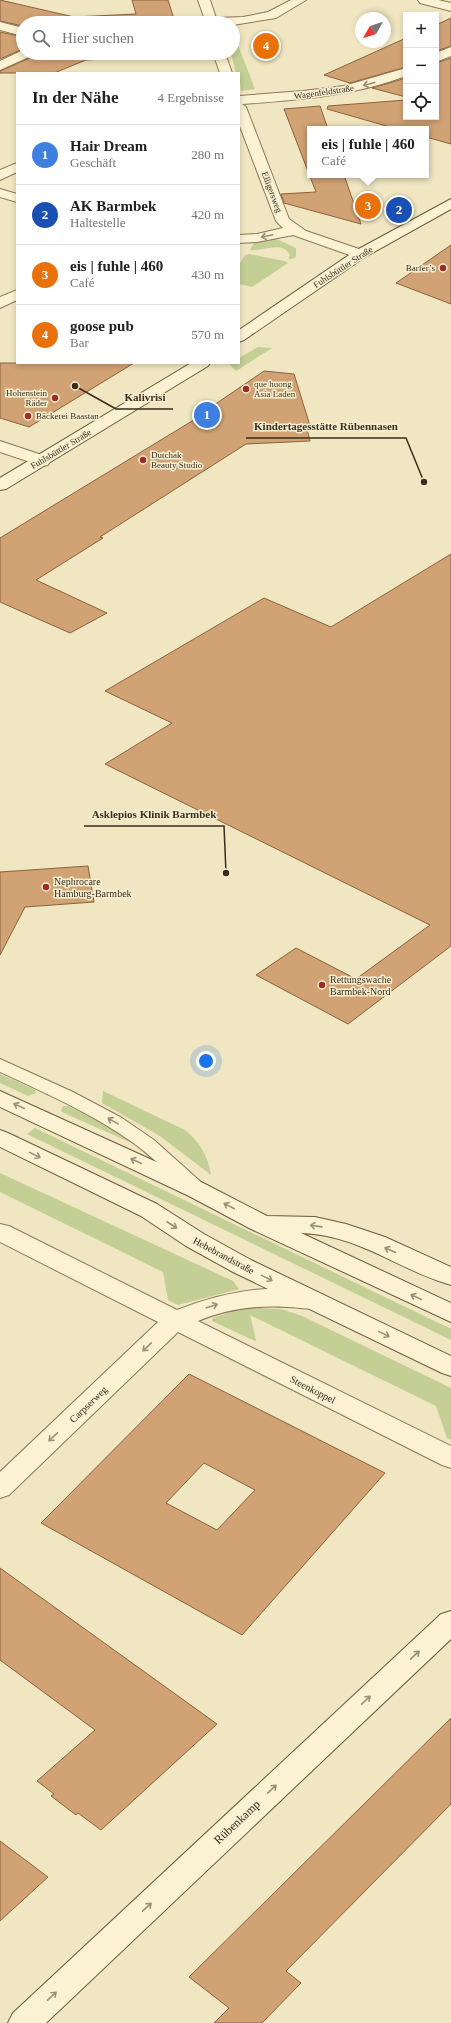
<!DOCTYPE html>
<html lang="de">
<head>
<meta charset="utf-8">
<style>
  :root { --surface:#fff; --page:#f2f2f2; --text:#202124; --muted:#757577; --line:#e0e0e0; --accent:#d93025 }
  body { margin:0; font-family:"Times New Roman",serif; background:var(--page); color:var(--text) }
  .controls { position:absolute; right:12px; top:12px; display:grid; overflow:hidden; border-radius:0px; box-shadow:0 2px 6px #0003 }
  .controls button { width:36px; height:36px; display:grid; place-items:center; padding:0; border:0; border-bottom:1px solid var(--line); background:var(--surface); color:var(--text); font:20px sans-serif }
  .compass { position:absolute; left:355px; top:12px; width:36px; height:36px; border-radius:50%; background:var(--surface); box-shadow:0 2px 6px #0003; rotate:231deg }
  .you { position:absolute; left:206px; top:1061px; width:14px; height:14px; margin:-10px; border:3px solid #fff; border-radius:50%; background:#1a73e8; box-shadow:0 0 0 6px #1a73e833 }
  .badge { display:grid; place-items:center; width:26px; height:26px; border-radius:50%; background:var(--accent); color:#fff; font-size:13px; font-weight:700 }
  .pin { position:absolute; translate:-50% -50%; border:2px solid #fff; box-shadow:0 1px 4px #0006 }
  .popup { position:absolute; left:307px; top:126px; width:122px; height:52px; box-sizing:border-box; display:grid; place-content:center; border-radius:0px; background:var(--surface); filter:drop-shadow(0 1px 3px #0005); font-size:13px; white-space:nowrap; color:var(--muted) }
  .popup b { font-size:15px; color:var(--text) }
  .popup::after { content:''; position:absolute; left:50%; top:100%; margin-left:-8px; border:8px solid transparent; border-top-color:var(--surface) }
  .list { margin:0; padding:0; list-style:none }
  h2 { display:flex; justify-content:space-between; align-items:center; height:52px; margin:0; padding:0 16px; font-size:17px }
  h2 small { font-size:13px; font-weight:400; color:var(--muted) }
  .list li { display:grid; grid-template-columns:26px 1fr auto; gap:12px; align-items:center; box-sizing:border-box; height:60px; padding:0 16px; border-top:1px solid var(--line) }
  .list b { display:block; font-size:15px; white-space:nowrap }
  .list p { margin:0; font-size:13px; white-space:nowrap; color:var(--muted) }
  .list em { font-size:13px; font-style:normal; color:var(--muted) }
  .icon { flex:none; width:22px; height:22px; fill:none; stroke:currentColor; stroke-width:2; stroke-linecap:round; stroke-linejoin:round }
  .map { position:relative; flex:none; width:451px; height:2023px; overflow:hidden }
  .search { position:absolute; background:var(--surface); box-shadow:0 2px 6px #0003; left:16px; top:16px; width:224px; height:44px; display:flex; align-items:center; gap:10px; box-sizing:border-box; padding:0 14px; border-radius:22px; color:var(--muted); font-size:15px }
  .panel { position:absolute; background:var(--surface); box-shadow:0 2px 6px #0003; left:16px; top:72px; width:224px; height:292px; border-radius:0px }
  .map>svg:first-child { display:block }
  .green { fill:#c3cf94 }
  .building { fill:#d1a274; stroke:#8b623c; fill-rule:evenodd }
  .lines { fill:none; stroke-linecap:round; stroke-linejoin:round }
  .lane-casing { stroke:#8b7757; stroke-width:2 }
  .street-casing { stroke:#8b7757; stroke-width:2 }
  .secondary-casing { stroke:#6c583a; stroke-width:2 }
  .lane { fill:#fbf2d4; fill-rule:evenodd }
  .street { fill:#fbf2d4; fill-rule:evenodd }
  .secondary { fill:#fbf2d4; fill-rule:evenodd }
  .oneway { stroke:#9a9078 }
  .poi-dot { fill:#9d2d24; stroke:#f7efd1; stroke-width:1.5 }
  .labels { text-anchor:middle; stroke-width:3; stroke-linejoin:round; paint-order:stroke }
  .far-street-label { font-size:9px; fill:#3a2d1c; stroke:#f7efd1 }
  .far-poi-label { font-size:9px; fill:#3a2d1c; stroke:#f7efd1; text-anchor:start }
  .poi-label { font-size:10px; fill:#3a2d1c; stroke:#f7efd1; text-anchor:start }
  .street-label { font-size:10px; fill:#3a2d1c; stroke:#f7efd1 }
  .near-street-label { font-size:12px; fill:#3a2d1c; stroke:#f7efd1 }
  .leader { fill:none; stroke:#3a2d1c; stroke-width:1.5 }
  .callout-dot { fill:#3a2d1c; stroke:#f7efd1; stroke-width:1.5 }
  .callout-label { font-size:11px; text-anchor:middle; font-weight:bold; fill:#3a2d1c; stroke:#f7efd1; stroke-width:3; stroke-linejoin:round; paint-order:stroke }
</style>
</head>
<body>
<div class="map">
<svg width="451" height="2023" viewBox="0 0 451 2023">
  <rect width="100%" height="100%" fill="#f0e6c1"/>
  <!-- green -->
  <g class="green">
    <polygon points="233,40 236,40 255,89 241,91 239,73 236,73 231,53 233,53"/>
    <path d="M 277,239 L 296,248 L 296,257 L 292,259 L 288,259 L 290,255 C 282,240 262,252 250,250 L 254,243 Z"/>
    <polygon points="249,254 284,261 288,263 252,287 239,284 239,265 245,255"/>
    <polygon points="258,347 272,348 236,371 228,363 239,363 239,358"/>
    <polygon points="0,1074 35,1090 36,1093 28,1096 0,1083"/>
    <path d="M 103,1091 L 185,1130 C 200,1142 208,1156 211,1175 L 160,1136 L 102,1103 Z"/>
    <path d="M 63,1106 L 68,1106 C 82,1113 129,1134 136,1145 L 64,1113 L 61,1111 Z"/>
    <polygon points="35,1128 451,1329 451,1340 27,1134"/>
    <polygon points="0,1173 233,1281 239,1289 178,1305 168,1300 163,1272 0,1192"/>
    <polygon points="259,1308 281,1309 302,1316 451,1388 451,1440 447,1438 436,1406 250,1315 256,1340 255,1341 212,1321 213,1318 233,1311"/>
  </g>
  <!-- building -->
  <g class="building">
    <polygon points="0,0 74,17 136,14 132,0 168,0 175,22 173,23 23,23 23,26 0,21"/>
    <polygon points="451,18 451,46 436,51 436,25"/>
    <polygon points="0,32 23,37 23,49 0,59"/>
    <polygon points="406,38 406,67 350,83 324,75"/>
    <polygon points="34,53 183,53 184,55 86,60 54,73 0,73 0,71 32,57"/>
    <polygon points="451,58 451,144 426,137 426,129 397,129 327,109 328,106 406,100 406,117 436,117 436,63"/>
    <polygon points="406,78 406,97 372,88 386,84"/>
    <polygon points="320,106 328,129 310,129 310,175 344,175 361,224 284,203 281,194 316,192 284,109"/>
    <polygon points="451,245 451,304 396,283"/>
    <polygon points="0,363 134,363 29,427 0,418"/>
    <polygon points="264,371 294,374 311,429 307,429 310,441 246,444 100,537 103,538 36,580 107,613 70,633 0,602 0,538 197,418 195,418"/>
    <polygon points="451,554 451,946 348,1024 256,975 296,948 356,979 430,925 105,764 172,723 105,691 264,598 331,627"/>
    <polygon points="88,866 94,902 25,907 0,955 0,872"/>
    <path d="M 189,1374 L 385,1473 L 242,1635 L 41,1523 ZM 204,1463 L 255,1490 L 217,1530 L 166,1503 Z"/>
    <polygon points="0,1568 217,1724 101,1830 78,1813 76,1815 51,1796 54,1794 37,1781 95,1730 0,1660"/>
    <polygon points="451,1718 451,1804 286,1971 301,1983 262,2023 214,2023 229,2008 189,1977"/>
    <polygon points="0,1841 48,1877 0,1921"/>
  </g>
  <g class="lines">
    <defs>
      <path id="lane" d="M 0,1059 L 73,1092 L 122,1118 L 154,1140 L 202,1183 L 205,1188 L 202,1193 L 195,1194 L 188,1193 C 170,1175 152,1156 132,1142 C 91,1113 45,1093 0,1072 Z"/>
      <g id="street">
        <polygon points="198,0 210,0 216,18 243,17 268,12 291,0 306,0 276,18 233,25 233,23 206,23"/>
        <polygon points="418,0 438,0 451,3 451,11 420,3"/>
        <polygon points="0,22 23,28 23,36 0,30"/>
        <polygon points="451,47 451,56 436,62 436,53"/>
        <polygon points="23,50 23,53 33,53 31,56 0,70 0,61"/>
        <polygon points="213,53 225,53 232,73 220,73"/>
        <path d="M 406,68 L 406,76 C 353,96 298,100 242,104 L 246,107 L 289,219 L 306,231 L 365,251 L 367,254 L 365,257 L 355,257 L 293,235 L 257,242 L 239,243 L 239,235 L 257,234 L 283,228 L 276,221 L 239,124 L 239,96 L 303,91 L 344,86 Z"/>
        <polygon points="17,163 17,172 0,180 0,170"/>
        <polygon points="0,189 17,194 17,202 0,197"/>
        <polygon points="17,290 17,300 0,308 0,297"/>
        <polygon points="0,441 48,457 50,461 48,465 42,466 0,452"/>
        <path d="M 0,1224 L 9,1226 L 177,1310 C 223,1292 275,1281 324,1295 L 327,1301 L 324,1307 C 311,1311 300,1307 287,1307 C 255,1305 227,1309 198,1321 L 451,1446 L 451,1468 L 442,1465 L 178,1332 L 9,1495 L 0,1498 L 0,1472 L 158,1322 L 0,1242 Z"/>
      </g>
      <g id="secondary">
        <polygon points="451,199 451,209 365,257 244,340 239,342 239,330 355,251"/>
        <polygon points="191,363 210,363 208,366 6,489 0,490 0,478"/>
        <path d="M 0,1091 L 205,1184 L 267,1216 L 315,1217 L 346,1224 L 385,1237 L 451,1267 L 451,1285 C 398,1270 360,1235 301,1233 L 451,1303 L 451,1322 L 251,1229 L 189,1196 L 0,1107 Z"/>
        <polygon points="0,1130 8,1133 157,1204 204,1234 251,1260 451,1356 451,1376 442,1373 233,1272 186,1246 141,1216 0,1147"/>
        <polygon points="451,1611 451,1639 46,2023 8,2023 13,2013 441,1614"/>
      </g>
    </defs>
    <!-- lane casing -->
    <use href="#lane" class="lane-casing"/>
    <!-- street casing -->
    <use href="#street" class="street-casing"/>
    <!-- secondary casing -->
    <use href="#secondary" class="secondary-casing"/>
    <!-- lane -->
    <use href="#lane" class="lane"/>
    <!-- street -->
    <use href="#street" class="street"/>
    <!-- secondary -->
    <use href="#secondary" class="secondary"/>
  </g>
  <!-- one-way arrows -->
  <defs><path id="oneway-shaft" d="M-6 0H5M1.5-3L5.5 0L1.5 3" fill="none" stroke-width="1.6" stroke-linecap="round" stroke-linejoin="round"/></defs>
  <g class="oneway">
    <use href="#oneway-shaft" transform="translate(369 84) rotate(166)"/>
    <use href="#oneway-shaft" transform="translate(267 236) rotate(168)"/>
    <use href="#oneway-shaft" transform="translate(19 1106) rotate(-155)"/>
    <use href="#oneway-shaft" transform="translate(113 1121) rotate(-151)"/>
    <use href="#oneway-shaft" transform="translate(35 1155) rotate(26)"/>
    <use href="#oneway-shaft" transform="translate(136 1161) rotate(-155)"/>
    <use href="#oneway-shaft" transform="translate(229 1206) rotate(-152)"/>
    <use href="#oneway-shaft" transform="translate(172 1225) rotate(33)"/>
    <use href="#oneway-shaft" transform="translate(316 1226) rotate(-172)"/>
    <use href="#oneway-shaft" transform="translate(390 1250) rotate(-156)"/>
    <use href="#oneway-shaft" transform="translate(267 1278) rotate(26)"/>
    <use href="#oneway-shaft" transform="translate(416 1297) rotate(-155)"/>
    <use href="#oneway-shaft" transform="translate(212 1306) rotate(-18)"/>
    <use href="#oneway-shaft" transform="translate(384 1334) rotate(26)"/>
    <use href="#oneway-shaft" transform="translate(147 1347) rotate(136)"/>
    <use href="#oneway-shaft" transform="translate(53 1437) rotate(136)"/>
    <use href="#oneway-shaft" transform="translate(415 1655) rotate(-43)"/>
    <use href="#oneway-shaft" transform="translate(366 1700) rotate(-43)"/>
    <use href="#oneway-shaft" transform="translate(272 1789) rotate(-43)"/>
    <use href="#oneway-shaft" transform="translate(147 1907) rotate(-43)"/>
    <use href="#oneway-shaft" transform="translate(52 1996) rotate(-43)"/>
  </g>
  <!-- markers -->
  <g class="poi-dot">
    <circle cx="443" cy="268" r="4"/>
    <circle cx="246" cy="389" r="4"/>
    <circle cx="55" cy="398" r="4"/>
    <circle cx="28" cy="416" r="4"/>
    <circle cx="143" cy="460" r="4"/>
    <circle cx="46" cy="887" r="4"/>
    <circle cx="322" cy="985" r="4"/>
  </g>
  <g class="labels">
    <!-- far-street labels -->
    <g class="far-street-label">
      <text transform="translate(324 92) rotate(-8)" y="3">Wagenfeldstraße</text>
      <text transform="translate(272 192) rotate(69)" y="3">Elligersweg</text>
      <text transform="translate(343 267) rotate(-33)" y="3">Fuhlsbüttler Straße</text>
      <text transform="translate(61 449) rotate(-31)" y="3">Fuhlsbüttler Straße</text>
    </g>
    <!-- far-poi labels -->
    <g class="far-poi-label">
      <text x="435" y="271" text-anchor="end">Barfer’s</text>
      <text x="254" y="387">que huong<tspan x="254" dy="10">Asia Laden</tspan></text>
      <text x="47" y="396" text-anchor="end">Hohenstein<tspan x="47" dy="10">Räder</tspan></text>
      <text x="36" y="419">Bäckerei Baastan</text>
      <text x="151" y="458">Dutchak<tspan x="151" dy="10">Beauty Studio</tspan></text>
    </g>
    <!-- poi labels -->
    <g class="poi-label">
      <text x="54" y="885">Nephrocare<tspan x="54" dy="12">Hamburg-Barmbek</tspan></text>
      <text x="330" y="983">Rettungswache<tspan x="330" dy="12">Barmbek-Nord</tspan></text>
    </g>
    <!-- street labels -->
    <g class="street-label">
      <text transform="translate(224 1255) rotate(28)" y="4">Hebebrandstraße</text>
      <text transform="translate(313 1389) rotate(27)" y="4">Steenkoppel</text>
      <text transform="translate(88 1404) rotate(-44)" y="4">Carpserweg</text>
    </g>
    <!-- near-street labels -->
    <g class="near-street-label">
      <text transform="translate(237 1822) rotate(-43)" y="4">Rübenkamp</text>
    </g>
  </g>
  <!-- callouts -->
  <path class="leader" d="M75 386L116 409H173M424 482L406 438H246M226 873L224 826H84"/>
  <g class="callout-dot">
    <circle cx="75" cy="386" r="4"/>
    <circle cx="424" cy="482" r="4"/>
    <circle cx="226" cy="873" r="4"/>
  </g>
  <g class="callout-label">
    <text x="145" y="401">Kalivrisi</text>
    <text x="326" y="430">Kindertagesstätte Rübennasen</text>
    <text x="154" y="818">Asklepios Klinik Barmbek</text>
  </g>
</svg>
<div class="controls">
<button>+</button>
<button>−</button>
<button><svg class="icon" aria-label="locate" viewBox="0 0 24 24"><circle cx="12" cy="12" r="6"/><path d="M12 2v4M12 18v4M2 12h4M18 12h4"/></svg></button>
</div>
<svg class="compass" viewBox="-18 -18 36 36"><path d="M0-13l5 13h-10z" fill="#e53935"/><path d="M0 13l5-13h-10z" fill="#757577"/></svg>
<div class="you"></div>
<div class="pin badge" style="left:207px;top:415px;background:#3f7fe0">1</div>
<div class="pin badge" style="left:399px;top:210px;background:#1a4fb4">2</div>
<div class="pin badge" style="left:368px;top:206px;background:#e8710a">3</div>
<div class="popup"><b>eis | fuhle | 460</b>Café</div>
<div class="pin badge" style="left:266px;top:46px;background:#e8710a">4</div>
<div class="search"><svg class="icon" aria-label="search" viewBox="0 0 24 24"><circle cx="10" cy="10" r="6"/><path d="M15 15l6 6"/></svg>Hier suchen</div>
<section class="panel">
<h2>In der Nähe<small>4 Ergebnisse</small></h2>
<ul class="list">
<li><span class="badge" style="background:#3f7fe0">1</span><div><b>Hair Dream</b><p>Geschäft</p></div><em>280 m</em></li>
<li><span class="badge" style="background:#1a4fb4">2</span><div><b>AK Barmbek</b><p>Haltestelle</p></div><em>420 m</em></li>
<li><span class="badge" style="background:#e8710a">3</span><div><b>eis | fuhle | 460</b><p>Café</p></div><em>430 m</em></li>
<li><span class="badge" style="background:#e8710a">4</span><div><b>goose pub</b><p>Bar</p></div><em>570 m</em></li>
</ul>
</section>
</div>
</body>
</html>
